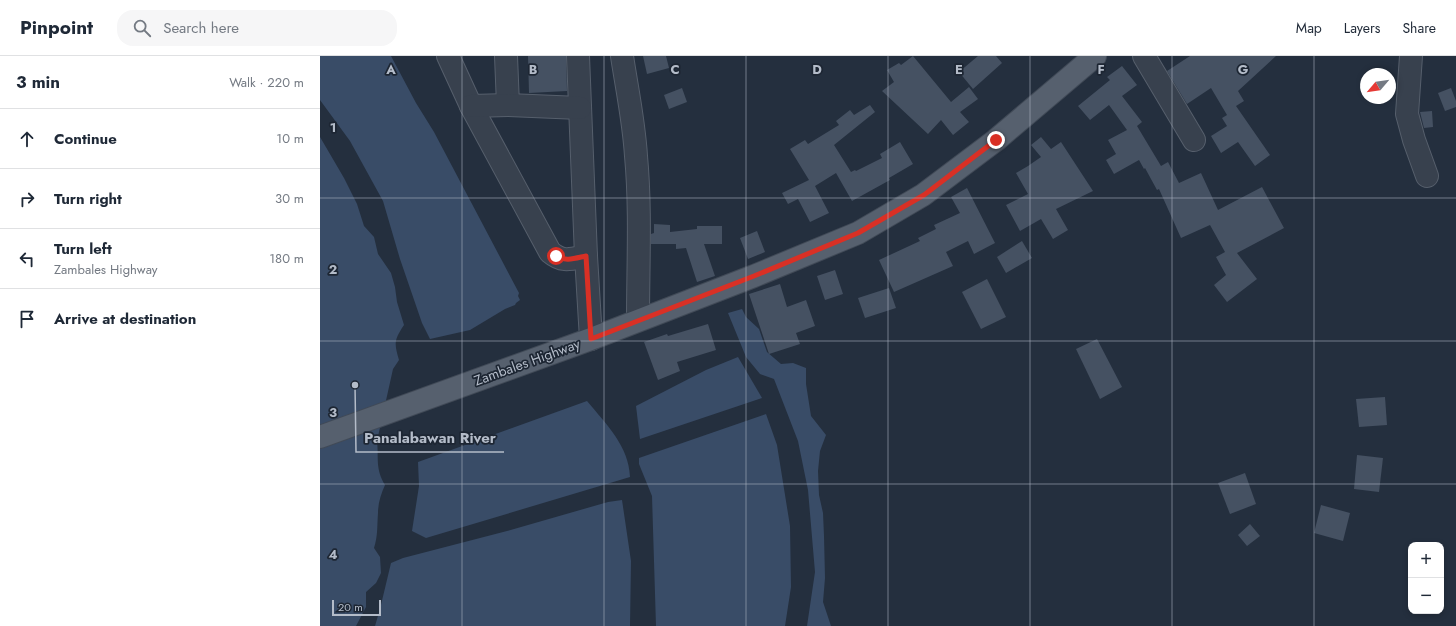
<!DOCTYPE html>
<html lang="en">
<head>
<meta charset="utf-8">
<style>
  :root { --surface:#fff; --page:#f6f6f7; --text:#1f2937; --muted:#747a83; --line:#e0e1e3 }
  body { margin:0; font-family:Jost,sans-serif; background:var(--page); color:var(--text) }
  .controls { position:absolute; right:12px; bottom:12px; display:grid; overflow:hidden; border-radius:8px; box-shadow:0 2px 6px #0003 }
  .controls button { width:36px; height:36px; display:grid; place-items:center; padding:0; border:0; border-bottom:1px solid var(--line); background:var(--surface); color:var(--text); font:20px sans-serif }
  .compass { position:absolute; left:1040px; top:12px; width:36px; height:36px; border-radius:50%; background:var(--surface); box-shadow:0 2px 6px #0003; rotate:241deg }
  .scale { position:absolute; left:12px; bottom:10px; width:49px; box-sizing:border-box; padding-left:4px; border:2px solid #b4bcc9; border-top:0; font-size:11px; line-height:14px; white-space:nowrap; color:#b4bcc9; -webkit-text-stroke:3px #1d2633; paint-order:stroke }
  .stop { position:absolute; width:12px; height:12px; margin:-9px; border:3px solid #d93025; border-radius:50%; background:#fff }
  .stop.end { background:#d93025; border-color:#fff; box-shadow:0 1px 4px #0008 }
  .list { margin:0; padding:0; list-style:none }
  h2 { display:flex; justify-content:space-between; align-items:center; height:52px; margin:0; padding:0 16px; font-size:17px }
  h2 small { font-size:13px; font-weight:400; color:var(--muted) }
  .list li { display:grid; grid-template-columns:26px 1fr auto; gap:12px; align-items:center; box-sizing:border-box; height:60px; padding:0 16px; border-top:1px solid var(--line) }
  .list b { display:block; font-size:15px; white-space:nowrap }
  .list p { margin:0; font-size:13px; white-space:nowrap; color:var(--muted) }
  .list em { font-size:13px; font-style:normal; color:var(--muted) }
  .icon { flex:none; width:22px; height:22px; fill:none; stroke:currentColor; stroke-width:2; stroke-linecap:round; stroke-linejoin:round }
  .map { position:relative; flex:none; width:1136px; height:570px; overflow:hidden }
  header { display:flex; align-items:center; gap:24px; box-sizing:border-box; height:56px; padding:0 20px; background:var(--surface); border-bottom:1px solid var(--line) }
  header strong { font-size:19px }
  nav { display:flex; gap:22px; margin-inline-start:auto; font-size:14px }
  .search { width:280px; height:36px; background:var(--page); display:flex; align-items:center; gap:10px; box-sizing:border-box; padding:0 14px; border-radius:16px; color:var(--muted); font-size:15px }
  main { display:flex }
  aside { flex:1; background:var(--surface) }
  .map>svg:first-child { display:block }
  .water { fill:#394c67 }
  .building { fill:#455162 }
  .lines { fill:none; stroke-linecap:round; stroke-linejoin:round }
  .minor-casing { stroke:#565f6c; stroke-width:24 }
  .major-casing { stroke:#414a57; stroke-width:24 }
  .minor { stroke:#38414e; stroke-width:22 }
  .major { stroke:#56606e; stroke-width:22 }
  .route { stroke:#d93025; stroke-width:5 }
  .grid { fill:none; stroke:#b4bcc9; stroke-width:1; stroke-opacity:0.55 }
  .labels { text-anchor:middle; stroke-width:3.5; stroke-linejoin:round; paint-order:stroke }
  .street-label { font-size:14px; fill:#b4bcc9; stroke:#1d2633 }
  .grid-label { font-size:13px; text-anchor:middle; font-weight:bold; fill:#b4bcc9; stroke:#1d2633; stroke-width:3.5; stroke-linejoin:round; paint-order:stroke }
  .leader { fill:none; stroke:#b4bcc9; stroke-width:1.5 }
  .callout-dot { fill:#b4bcc9; stroke:#1d2633; stroke-width:1.5 }
  .callout-label { font-size:15px; text-anchor:middle; font-weight:bold; fill:#b4bcc9; stroke:#1d2633; stroke-width:3.5; stroke-linejoin:round; paint-order:stroke }
</style>
</head>
<body>
<header>
<strong>Pinpoint</strong>
<div class="search"><svg class="icon" aria-label="search" viewBox="0 0 24 24"><circle cx="10" cy="10" r="6"/><path d="M15 15l6 6"/></svg>Search here</div>
<nav><a>Map</a><a>Layers</a><a>Share</a></nav>
</header>
<main>
<aside>
<h2>3 min<small>Walk · 220 m</small></h2>
<ul class="list">
<li><svg class="icon" aria-label="ahead" viewBox="0 0 24 24"><path d="M12 20V5M6 11l6-6 6 6"/></svg><div><b>Continue</b></div><em>10 m</em></li>
<li><svg class="icon" aria-label="right" viewBox="0 0 24 24"><path d="M7 20v-9h11M14 6l5 5-5 5"/></svg><div><b>Turn right</b></div><em>30 m</em></li>
<li><svg class="icon" aria-label="left" viewBox="0 0 24 24"><path d="M17 20v-9H6M10 6l-5 5 5 5"/></svg><div><b>Turn left</b><p>Zambales Highway</p></div><em>180 m</em></li>
<li><svg class="icon" aria-label="arrive" viewBox="0 0 24 24"><path d="M6 21V4h12l-3 4 3 4H6"/></svg><div><b>Arrive at destination</b></div></li>
</ul>
</aside>
<div class="map">
<svg width="1136" height="570" viewBox="0 0 1136 570">
  <rect width="100%" height="100%" fill="#242f3e"/>
  <!-- water -->
  <g class="water">
    <polygon points="0,0 71,0 96,47 114,76 199,237 198,240 200,244 196,247 195,249 185,253 150,274 110,283 102,267 80,203 63,145 30,85 0,44"/>
    <path d="M 0,81 L 24,122 L 37,148 L 44,170 L 54,181 L 58,198 L 71,217 L 75,231 L 77,246 L 84,269 C 74,284 74,287 79,304 L 73,313 L 57,385 C 59,403 55,412 65,429 C 61,438 58,447 58,457 C 57,470 58,480 54,492 L 60,501 L 61,517 L 56,527 L 46,536 L 46,551 L 36,570 L 0,570 Z"/>
    <polygon points="422,253 426,261 439,273 447,296 461,308 473,307 486,312 486,328 491,360 506,379 500,395 498,415 499,439 503,457 504,480 505,522 503,546 511,570 487,570 495,516 488,434 478,385 454,323 440,318 426,301 408,257"/>
    <polygon points="418,301 442,342 320,383 316,350 386,314"/>
    <path d="M 267,345 C 286,368 309,390 310,421 L 106,482 L 92,475 L 99,430 L 98,406 Z"/>
    <polygon points="446,358 457,389 470,470 471,531 465,570 336,570 332,440 319,408 319,402"/>
    <polygon points="302,444 311,505 310,570 55,570 60,553 71,507 83,502 187,475 288,446"/>
  </g>
  <!-- building -->
  <g class="building">
    <polygon points="208,0 246,0 247,35 209,37"/>
    <polygon points="323,0 346,0 349,12 327,18"/>
    <polygon points="593,0 631,46 649,31 658,43 640,56 649,66 633,79 621,64 608,78 562,35 574,26 567,14 579,7 581,9"/>
    <polygon points="658,0 676,0 682,7 653,33 639,16"/>
    <polygon points="870,0 956,0 918,35 924,45 916,50 950,99 935,110 918,86 901,97 891,80 907,70 902,62 907,59 891,32 867,48 847,15"/>
    <polygon points="802,10 817,29 802,40 822,66 817,70 841,110 848,106 859,127 881,117 898,154 942,131 964,172 917,197 937,223 907,246 894,229 906,219 896,201 905,196 890,169 861,182 839,133 837,134 825,112 824,113 819,104 794,118 786,104 796,98 788,84 807,74 789,49 770,64 758,50 790,24 787,21"/>
    <polygon points="362,32 367,46 349,53 344,39"/>
    <polygon points="1131,32 1136,45 1136,51 1125,55 1118,37"/>
    <polygon points="550,49 555,56 514,89 531,116 535,114 536,115 562,102 560,98 580,86 593,108 569,122 570,124 532,145 516,117 495,130 509,157 490,166 478,143 468,148 462,137 489,124 470,93 485,84 488,88 519,69 516,65 530,54 534,59"/>
    <polygon points="1112,55 1113,71 1104,72 1100,56"/>
    <polygon points="721,81 731,93 741,86 773,135 736,153 748,174 733,183 721,163 700,175 686,149 708,138 696,117 708,110 721,101 711,89"/>
    <polygon points="647,132 675,187 654,198 648,185 626,196 633,210 574,236 559,204 600,185 598,182 616,173 614,169 640,157 631,141"/>
    <polygon points="334,168 350,169 350,176 377,173 377,170 402,170 402,188 384,188 395,220 377,226 366,192 356,193 356,188 331,188 331,178 334,177"/>
    <polygon points="437,175 445,196 428,203 420,182"/>
    <polygon points="702,185 712,202 686,217 677,201"/>
    <polygon points="515,214 523,238 505,244 497,220"/>
    <polygon points="667,223 686,261 661,273 642,236"/>
    <polygon points="460,228 467,251 486,244 495,270 476,277 480,288 449,298 429,238"/>
    <polygon points="569,232 576,252 545,262 538,242"/>
    <polygon points="388,268 396,294 357,306 360,315 338,324 324,286 347,278 348,280"/>
    <polygon points="777,283 802,331 780,343 756,293"/>
    <polygon points="1065,341 1067,369 1039,371 1036,343"/>
    <polygon points="1037,399 1063,402 1059,436 1034,433"/>
    <polygon points="925,417 936,448 910,458 898,427"/>
    <polygon points="1001,449 1030,457 1023,485 994,477"/>
    <polygon points="930,468 940,480 927,490 918,479"/>
  </g>
  <g class="lines">
    <defs>
      <g id="minor">
        <path d="M 128,0 L 151,50 L 230,196 C 243,207 251,203 266,200"/>
        <polyline points="186,0 188,49"/>
        <polyline points="258,0 266,200 271,283"/>
        <path d="M 302,0 C 307,33 314,66 316,100 C 321,154 318,209 318,264"/>
        <polyline points="824,0 874,84"/>
        <polyline points="1091,0 1087,58 1094,84 1107,120"/>
        <polyline points="151,50 188,49 260,52"/>
      </g>
      <polyline id="major" points="0,381 271,283 434,220 538,177 603,139 676,84 775,0"/>
    </defs>
    <!-- minor casing -->
    <use href="#minor" class="minor-casing"/>
    <!-- major casing -->
    <use href="#major" class="major-casing"/>
    <!-- minor -->
    <use href="#minor" class="minor"/>
    <!-- major -->
    <use href="#major" class="major"/>
  </g>
  <g class="lines">
    <!-- route -->
    <path class="route" d="M 236,200 C 245,206 256,202 266,200 L 271,283 L 434,220 L 538,177 L 604,139 L 676,84"/>
  </g>
  <!-- grid -->
  <path class="grid" d="M 142,0 L 142,570M 284,0 L 284,570M 426,0 L 426,570M 568,0 L 568,570M 710,0 L 710,570M 852,0 L 852,570M 994,0 L 994,570M 0,142 L 1136,142M 0,285 L 1136,285M 0,428 L 1136,428"/>
  <g class="labels">
    <!-- street labels -->
    <g class="street-label">
      <text transform="translate(207 306) rotate(-20)" y="5">Zambales Highway</text>
    </g>
  </g>
  <g class="grid-label">
    <text x="71" y="18">A</text>
    <text x="213" y="18">B</text>
    <text x="355" y="18">C</text>
    <text x="497" y="18">D</text>
    <text x="639" y="18">E</text>
    <text x="781" y="18">F</text>
    <text x="923" y="18">G</text>
    <text x="13" y="76">1</text>
    <text x="13" y="218">2</text>
    <text x="13" y="361">3</text>
    <text x="13" y="503">4</text>
  </g>
  <!-- callouts -->
  <path class="leader" d="M35 329L36 396H184"/>
  <circle class="callout-dot" cx="35" cy="329" r="4"/>
  <g class="callout-label">
    <text x="110" y="387">Panalabawan River</text>
  </g>
</svg>
<div class="controls">
<button>+</button>
<button>−</button>
</div>
<svg class="compass" viewBox="-18 -18 36 36"><path d="M0-13l5 13h-10z" fill="#e53935"/><path d="M0 13l5-13h-10z" fill="#747a83"/></svg>
<div class="scale">20 m</div>
<div class="stop" style="left:236px;top:200px"></div>
<div class="stop end" style="left:676px;top:84px"></div>
</div>
</main>
</body>
</html>
